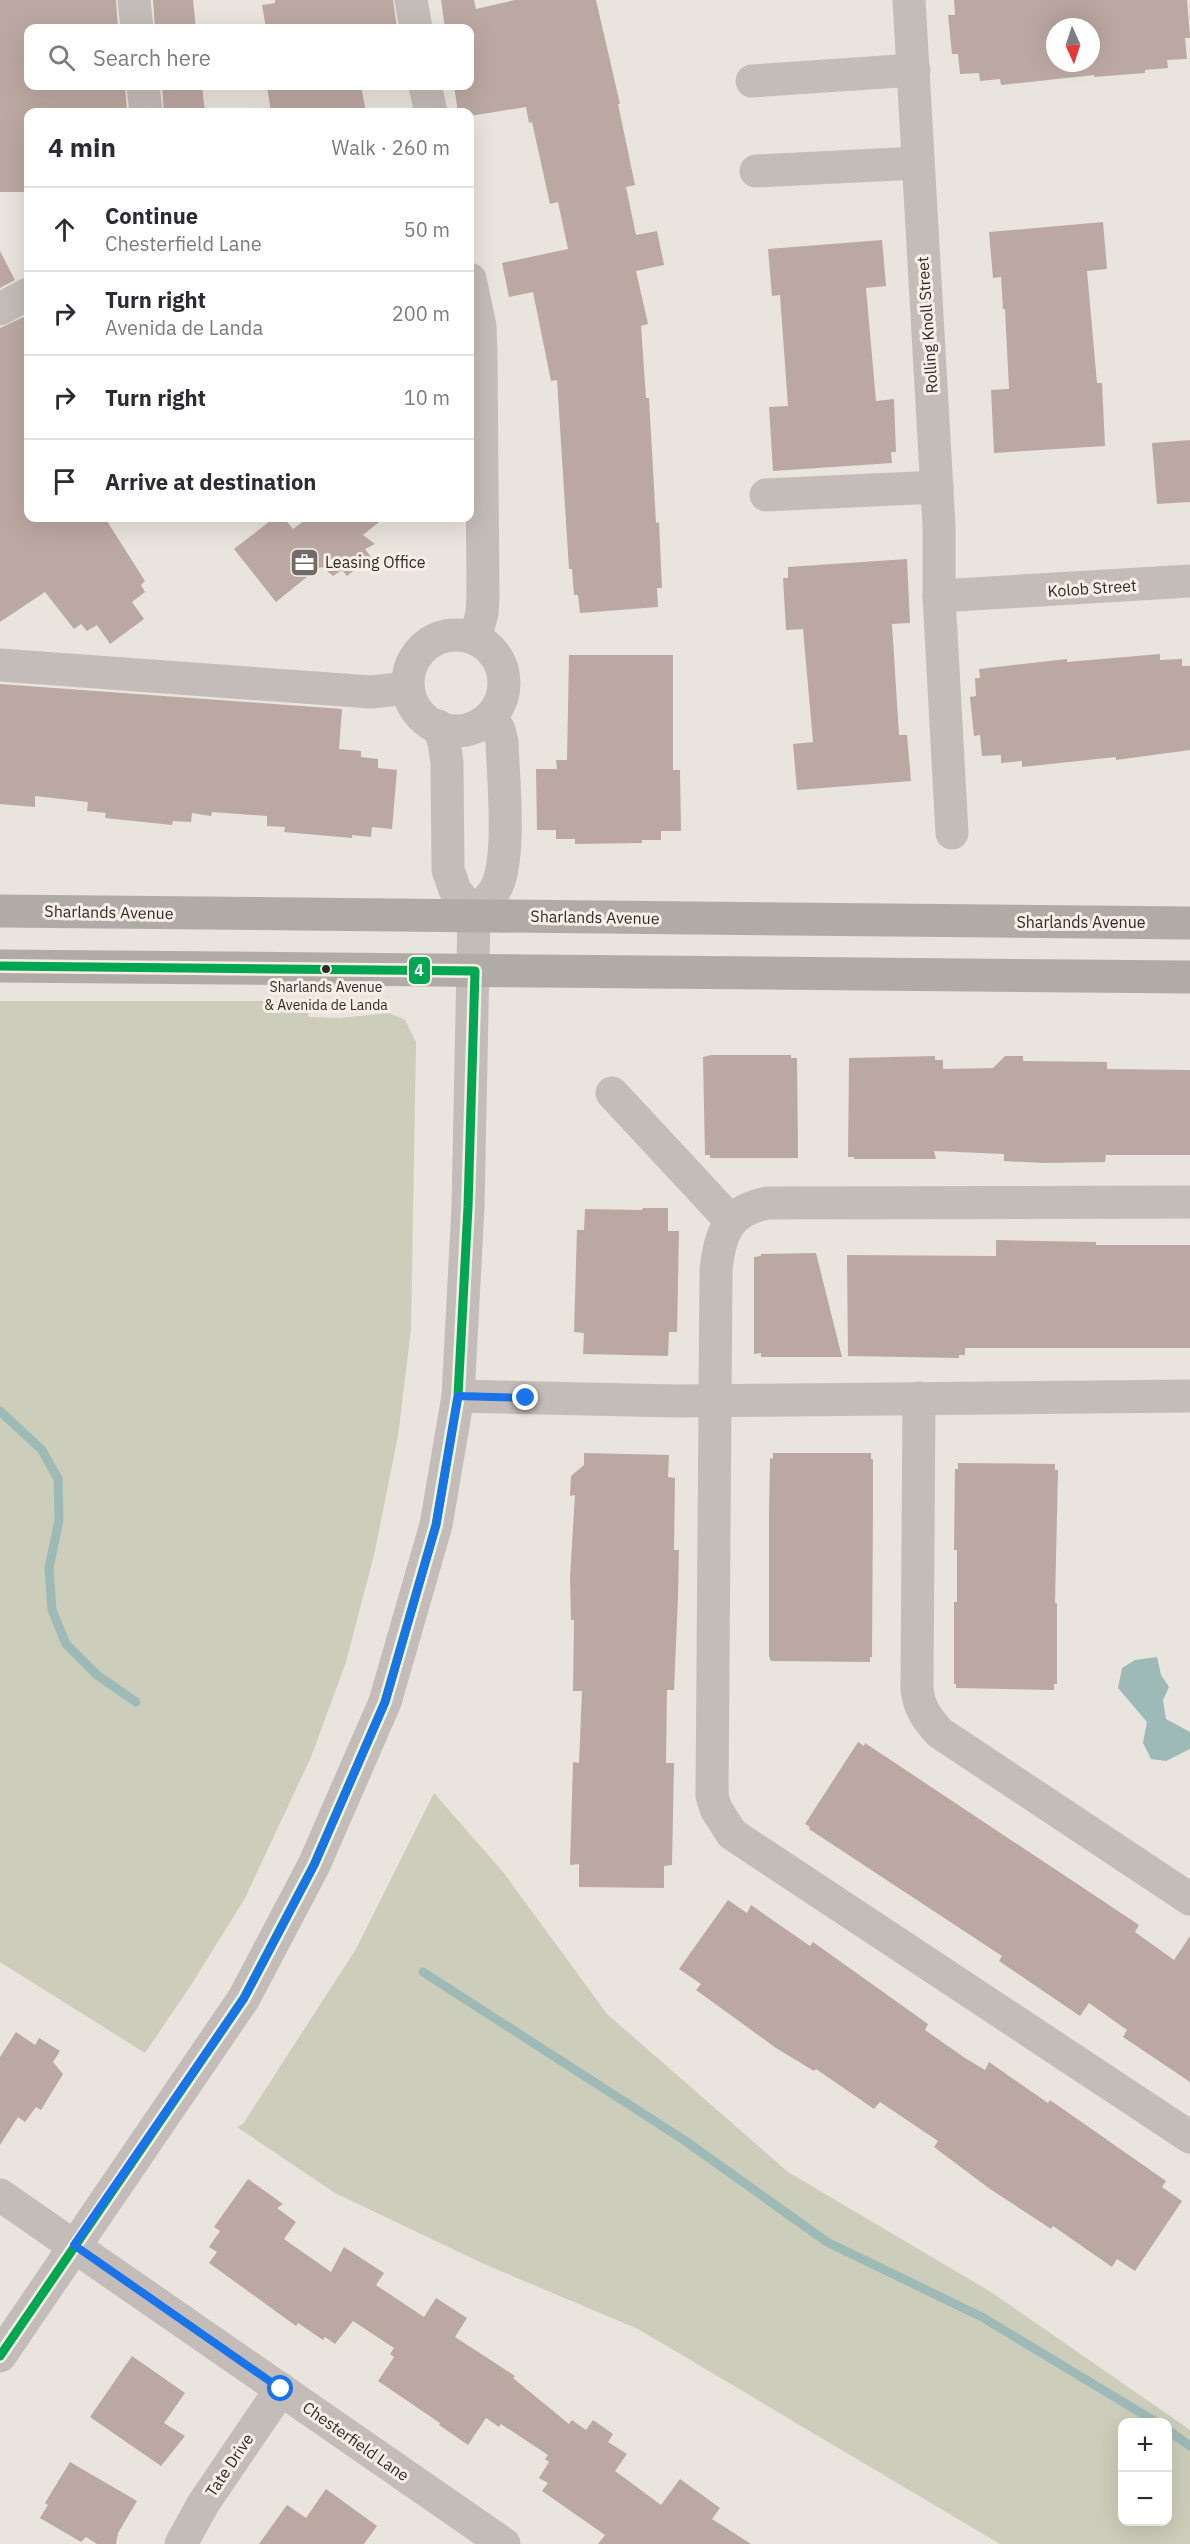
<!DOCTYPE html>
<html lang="en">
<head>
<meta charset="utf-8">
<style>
  :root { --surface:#fff; --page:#f2f2f3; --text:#2b2b33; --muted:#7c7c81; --line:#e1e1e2 }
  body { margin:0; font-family:"IBM Plex Sans",sans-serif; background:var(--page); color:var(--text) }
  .controls { position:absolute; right:18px; bottom:18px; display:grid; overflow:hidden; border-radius:12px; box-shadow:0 6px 24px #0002 }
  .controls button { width:54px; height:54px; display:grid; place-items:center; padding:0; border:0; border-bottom:2px solid var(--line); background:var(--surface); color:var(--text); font:30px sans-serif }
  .compass { position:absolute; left:1046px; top:18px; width:54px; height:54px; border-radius:50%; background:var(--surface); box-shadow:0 6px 24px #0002; rotate:177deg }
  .stop { position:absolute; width:18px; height:18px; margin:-14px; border:4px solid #1a73e8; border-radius:50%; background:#fff }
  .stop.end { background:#1a73e8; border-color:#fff; box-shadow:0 2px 6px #0008 }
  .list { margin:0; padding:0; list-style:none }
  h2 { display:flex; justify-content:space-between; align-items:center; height:78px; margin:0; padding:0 24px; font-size:26px }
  h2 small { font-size:20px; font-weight:400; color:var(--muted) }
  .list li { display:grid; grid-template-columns:39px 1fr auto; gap:18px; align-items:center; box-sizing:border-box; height:84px; padding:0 24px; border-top:2px solid var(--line) }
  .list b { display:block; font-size:22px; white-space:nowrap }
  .list p { margin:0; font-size:20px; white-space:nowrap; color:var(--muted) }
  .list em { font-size:20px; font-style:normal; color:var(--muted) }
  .icon { flex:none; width:33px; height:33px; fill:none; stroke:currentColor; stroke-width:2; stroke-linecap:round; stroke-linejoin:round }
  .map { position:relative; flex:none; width:1190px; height:2544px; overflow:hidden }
  .search { position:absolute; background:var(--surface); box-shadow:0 6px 24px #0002; left:24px; top:24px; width:450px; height:66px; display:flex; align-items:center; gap:15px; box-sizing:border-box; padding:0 21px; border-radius:12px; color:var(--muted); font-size:22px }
  .panel { position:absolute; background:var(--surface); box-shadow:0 6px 24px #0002; left:24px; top:108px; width:450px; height:414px; border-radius:12px }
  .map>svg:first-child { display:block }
  .green { fill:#cccdba; fill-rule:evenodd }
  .water { fill:#9ebab7 }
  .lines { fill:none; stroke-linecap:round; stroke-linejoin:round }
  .stream { stroke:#9ebab7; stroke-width:9 }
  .building { fill:#bca8a2; fill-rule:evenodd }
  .minor { stroke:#c3bcb8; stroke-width:33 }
  .major { stroke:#b1aba7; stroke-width:33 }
  .bus-1-casing { stroke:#f7eee6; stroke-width:14 }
  .bus-1 { stroke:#00a651; stroke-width:9 }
  .route { stroke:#1a73e8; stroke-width:8 }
  .bus-dot { fill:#322a27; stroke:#f7eee6; stroke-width:2 }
  .labels { text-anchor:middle; stroke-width:6; stroke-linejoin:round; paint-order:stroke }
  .bus-label { font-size:14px; fill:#322a27; stroke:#f7eee6 }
  .street-label { font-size:16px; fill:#322a27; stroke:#f7eee6 }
  .poi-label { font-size:16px; fill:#322a27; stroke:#f7eee6; text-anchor:start }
  .line-badge { stroke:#f7eee6; stroke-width:2 }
  .badge-label { font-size:16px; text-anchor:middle; font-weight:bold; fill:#fff }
</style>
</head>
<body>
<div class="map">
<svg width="1190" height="2544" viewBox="0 0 1190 2544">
  <rect width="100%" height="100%" fill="#eae4de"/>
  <!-- green -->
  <g class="green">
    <polygon points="0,1001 306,1001 309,1017 339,1018 389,1013 405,1020 416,1042 411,1329 398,1436 374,1555 346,1662 311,1757 245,1898 193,1982 145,2053 0,1962"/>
    <path d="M 434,1793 L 503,1872 L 607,2014 L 788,2172 L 991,2292 L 1190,2430 L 1190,2544 L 1000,2544 L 638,2329 L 484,2264 L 335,2193 L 237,2127 L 243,2124 L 356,1949 ZM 1122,2422 L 1168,2422 L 1168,2522 L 1122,2522 Z"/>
  </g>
  <!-- water -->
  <polygon class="water" points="1157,1657 1161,1675 1169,1687 1163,1700 1166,1719 1190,1732 1190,1749 1166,1761 1151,1759 1143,1743 1147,1722 1118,1688 1122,1668 1135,1660"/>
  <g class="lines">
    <!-- stream -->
    <g class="stream">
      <polyline points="0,1411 42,1450 58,1479 59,1520 49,1568 52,1610 66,1644 97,1675 136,1702"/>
      <polyline points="423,1972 684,2140 827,2242 982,2317 1156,2422"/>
      <polyline points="1168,2430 1190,2446"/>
    </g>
  </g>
  <!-- building -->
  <g class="building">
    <polygon points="0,0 116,0 118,28 28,28 28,86 125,86 127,112 28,112 28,192 0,192"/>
    <polygon points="153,0 193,0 196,28 155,28"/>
    <polygon points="275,0 393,0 397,28 266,28 262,5 275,3"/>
    <polygon points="441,0 474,0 476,9 515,0 596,0 620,104 618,104 635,185 626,187 636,235 657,231 664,265 636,271 648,324 641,326 646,398 649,398 656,523 659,522 662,588 657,588 658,607 580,613 578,595 574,595 572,569 569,569 557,380 551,381 533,292 509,297 502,263 568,249 558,202 550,204 532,122 529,123 526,107 470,116 470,112 458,112 454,86 470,86 470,28 445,28"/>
    <path d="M 954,0 L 1187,0 L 1190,35 L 1190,38 L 1185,38 L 1187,59 L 1167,60 L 1168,68 L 1145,70 L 1145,73 L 1094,77 L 1094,75 L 1001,85 L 1000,79 L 980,81 L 979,73 L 960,74 L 958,54 L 952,54 L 948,15 L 955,15 ZM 1055,27 L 1091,27 L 1091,63 L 1055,63 Z"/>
    <polygon points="162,86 202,86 205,112 164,112"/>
    <polygon points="267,86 361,86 366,112 271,112"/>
    <polygon points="1103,222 1107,269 1087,271 1097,383 1102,383 1105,446 994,453 991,390 1009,389 1005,309 1003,309 1001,277 993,278 989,232"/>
    <polygon points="882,240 886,286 866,288 876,401 894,399 896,452 891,452 892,463 773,471 769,407 788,406 780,295 772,296 768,249"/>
    <polygon points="0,251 15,280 0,288"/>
    <polygon points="28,315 28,518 105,518 145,581 141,585 145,592 132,602 144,619 110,644 97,625 87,631 81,624 74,629 45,592 0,622 0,328"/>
    <polygon points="1190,440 1190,502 1157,504 1152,443"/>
    <polygon points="274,518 284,518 293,529 308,518 384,518 363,535 375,544 365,549 371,557 347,576 342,570 333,576 322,567 318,568 276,602 234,549"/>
    <polygon points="907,559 910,623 892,624 899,735 907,735 911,781 797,790 793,744 813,742 803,629 786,630 783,578 788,578 788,567"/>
    <polygon points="1160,654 1160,660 1182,659 1182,666 1190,666 1190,750 1116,760 1116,757 1022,767 1022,761 1001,763 1001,755 982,756 980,735 974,736 970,697 976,696 975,678 980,678 979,669 1067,659 1067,662"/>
    <polygon points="569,655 673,655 673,770 680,770 681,831 661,831 661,840 642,840 642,843 575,844 575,839 556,839 556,830 537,830 536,769 557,769 556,760 567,760"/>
    <polygon points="0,684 342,709 339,749 361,751 361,757 378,759 378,768 397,770 392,829 372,827 371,837 352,835 352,838 284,832 285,827 267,826 267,816 212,812 211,816 192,813 191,822 173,821 172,825 105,818 106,813 87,811 88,802 35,796 35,807 0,804"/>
    <polygon points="711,1055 791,1055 791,1058 797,1058 798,1158 710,1158 710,1155 705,1155 703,1057"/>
    <polygon points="935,1056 935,1060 943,1060 943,1069 993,1068 1005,1056 1023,1056 1023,1061 1107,1062 1107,1069 1190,1070 1190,1155 1106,1155 1105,1162 1043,1163 1004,1161 1004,1154 934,1151 936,1159 854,1159 854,1157 848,1157 849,1058"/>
    <polygon points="643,1208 668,1208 668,1231 679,1231 677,1332 669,1332 668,1356 583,1354 584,1333 574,1332 577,1230 584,1230 585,1209 642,1210"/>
    <polygon points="996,1240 1096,1242 1096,1245 1190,1245 1190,1348 965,1348 965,1355 959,1355 959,1358 848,1356 847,1255 996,1256"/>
    <polygon points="816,1253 842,1357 761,1357 761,1353 754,1354 754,1257 761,1256 761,1254"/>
    <polygon points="584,1453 669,1455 668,1477 675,1478 674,1550 679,1550 678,1597 674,1690 667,1690 666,1763 674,1763 672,1865 664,1866 664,1888 579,1887 579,1864 570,1865 573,1762 579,1763 582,1691 573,1691 574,1620 571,1620 570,1577 575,1495 570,1496 571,1476 584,1465"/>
    <polygon points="773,1453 871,1453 871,1459 873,1459 873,1502 872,1657 870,1657 870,1662 771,1661 769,1656 769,1512 770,1459 773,1458"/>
    <polygon points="958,1463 1055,1464 1055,1470 1058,1470 1055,1603 1057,1603 1057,1684 1054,1684 1054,1690 956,1688 956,1684 954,1684 954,1602 957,1602 957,1550 954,1550 955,1469 958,1469"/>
    <polygon points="858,1742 864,1746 865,1743 1139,1925 1135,1932 1174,1960 1190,1936 1190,2082 1123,2037 1127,2030 1089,2003 1080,2016 999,1961 1002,1956 809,1829 810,1827 805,1824"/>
    <polygon points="728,1900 747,1913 751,1905 810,1946 813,1942 928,2024 925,2030 965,2058 985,2070 989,2062 1048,2103 1050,2100 1166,2181 1162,2187 1182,2201 1135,2271 1117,2259 1112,2267 1053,2226 1051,2229 990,2189 934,2147 938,2141 880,2102 874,2109 816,2069 814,2071 776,2048 696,1990 701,1984 679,1969"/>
    <polygon points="16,2032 35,2045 39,2038 60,2051 53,2062 63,2074 41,2110 36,2107 25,2122 18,2117 0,2145 0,2057"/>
    <polygon points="248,2179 283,2204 277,2208 296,2222 284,2239 331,2272 344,2247 384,2273 376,2285 424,2317 436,2298 467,2318 455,2337 515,2376 513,2378 569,2424 572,2420 586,2430 593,2420 613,2434 608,2442 627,2454 615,2471 661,2505 680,2479 720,2508 712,2519 751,2544 598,2544 605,2535 542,2491 548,2483 539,2478 549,2462 545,2459 548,2455 501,2424 499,2427 486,2418 468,2445 439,2425 440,2423 378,2381 394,2357 390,2354 394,2348 353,2321 335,2344 325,2337 323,2340 298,2323 296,2326 209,2263 217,2252 209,2247 220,2231 214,2227"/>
    <polygon points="132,2356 185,2393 164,2423 185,2436 161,2466 90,2417"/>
    <polygon points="70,2462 137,2501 118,2533 116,2544 97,2544 86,2537 81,2542 40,2518 48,2505 45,2503"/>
    <polygon points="326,2489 377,2526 364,2544 259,2544 287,2505 306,2518"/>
  </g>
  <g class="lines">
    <!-- minor -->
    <g class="minor">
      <polyline points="134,0 137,28"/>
      <polyline points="411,0 416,28"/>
      <polyline points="909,0 939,526 939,596 1190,581"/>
      <polyline points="752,81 914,70"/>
      <polyline points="143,86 146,112"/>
      <polyline points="425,86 431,112"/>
      <polyline points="756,171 917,163"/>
      <polyline points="470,279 480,326 481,355 483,596 482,613 475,639"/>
      <polyline points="0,309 28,294"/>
      <polyline points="766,495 937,487"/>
      <polyline points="939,596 952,833"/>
      <circle cx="456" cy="683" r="48"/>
      <polyline points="0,665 371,692 408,688"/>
      <polyline points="438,726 444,742 447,762 448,870 455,890 474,915"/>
      <path d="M 474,915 C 481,907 489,899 495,890 C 512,862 503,777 502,742 L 499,730 L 491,717"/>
      <polyline points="612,1093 731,1221"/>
      <path d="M 1190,1202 L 768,1203 C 728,1210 720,1233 716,1270 L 712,1796 L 716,1809 L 732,1834 L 1190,2137"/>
      <polyline points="458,1396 676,1401 1190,1396"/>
      <path d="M 919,1398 L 917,1689 C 919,1708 927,1719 940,1733 L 1190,1899"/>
      <polyline points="0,2195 504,2544"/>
      <polyline points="0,2356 244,1998 314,1865 385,1702 436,1525 458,1396 468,1207 474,915"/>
      <polyline points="181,2544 203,2504 281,2389"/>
    </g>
    <!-- major -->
    <g class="major">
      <polyline points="0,911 1190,923"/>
      <polyline points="0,966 1190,977"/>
    </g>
    <defs>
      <polyline id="bus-1" points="0,966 475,971 468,1207 458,1396 436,1525 385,1702 314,1865 244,1998 0,2356"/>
    </defs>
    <!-- bus-1 casing -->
    <use href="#bus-1" class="bus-1-casing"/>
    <!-- bus-1 -->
    <use href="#bus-1" class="bus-1"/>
  </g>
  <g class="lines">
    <!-- route -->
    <polyline class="route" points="281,2389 74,2245 244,1998 314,1865 385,1702 436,1525 458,1396 526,1398"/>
  </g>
  <!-- icons -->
  <defs>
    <symbol id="office-square" viewBox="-11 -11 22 22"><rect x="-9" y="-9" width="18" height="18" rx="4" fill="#726b67" stroke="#f7eee6"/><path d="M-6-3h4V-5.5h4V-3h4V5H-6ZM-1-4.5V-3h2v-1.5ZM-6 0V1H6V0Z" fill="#fff"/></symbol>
  </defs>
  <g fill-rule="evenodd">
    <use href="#office-square" x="288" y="546" width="33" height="33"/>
  </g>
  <!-- markers -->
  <circle class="bus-dot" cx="326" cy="969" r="5"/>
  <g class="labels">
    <!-- bus labels -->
    <g class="bus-label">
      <text x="326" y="992">Sharlands Avenue<tspan x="326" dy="18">&amp; Avenida de Landa</tspan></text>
    </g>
    <!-- street labels -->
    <g class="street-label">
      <text transform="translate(927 325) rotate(-94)" y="6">Rolling Knoll Street</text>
      <text transform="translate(1092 588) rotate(-4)" y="6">Kolob Street</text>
      <text transform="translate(109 912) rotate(1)" y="6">Sharlands Avenue</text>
      <text transform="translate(595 917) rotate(1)" y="6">Sharlands Avenue</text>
      <text x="1081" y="928">Sharlands Avenue</text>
      <text transform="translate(356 2441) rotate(35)" y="6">Chesterfield Lane</text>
      <text transform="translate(229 2465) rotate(-56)" y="6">Tate Drive</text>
    </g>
    <!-- poi labels -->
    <g class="poi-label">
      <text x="325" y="568">Leasing Office</text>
    </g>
  </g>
  <rect class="line-badge" x="408" y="956" width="23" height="29" rx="6" fill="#00a651"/>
  <g class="badge-label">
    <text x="419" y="976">4</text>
  </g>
</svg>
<div class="controls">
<button>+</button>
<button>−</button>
</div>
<svg class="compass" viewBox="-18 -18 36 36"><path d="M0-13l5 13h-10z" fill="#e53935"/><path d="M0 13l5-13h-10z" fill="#7c7c81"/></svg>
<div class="stop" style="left:281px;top:2389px"></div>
<div class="stop end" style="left:526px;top:1398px"></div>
<div class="search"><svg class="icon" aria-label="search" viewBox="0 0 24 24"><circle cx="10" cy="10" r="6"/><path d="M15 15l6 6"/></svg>Search here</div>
<section class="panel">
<h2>4 min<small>Walk · 260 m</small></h2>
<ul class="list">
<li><svg class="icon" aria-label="ahead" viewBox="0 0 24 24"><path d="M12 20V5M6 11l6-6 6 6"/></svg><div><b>Continue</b><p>Chesterfield Lane</p></div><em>50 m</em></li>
<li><svg class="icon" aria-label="right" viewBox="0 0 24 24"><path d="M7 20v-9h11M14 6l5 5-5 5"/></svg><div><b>Turn right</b><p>Avenida de Landa</p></div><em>200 m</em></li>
<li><svg class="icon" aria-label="right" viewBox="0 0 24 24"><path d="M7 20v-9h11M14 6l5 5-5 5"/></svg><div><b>Turn right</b></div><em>10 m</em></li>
<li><svg class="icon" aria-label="arrive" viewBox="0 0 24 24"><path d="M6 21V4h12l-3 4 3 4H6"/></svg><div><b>Arrive at destination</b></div></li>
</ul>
</section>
</div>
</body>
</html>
